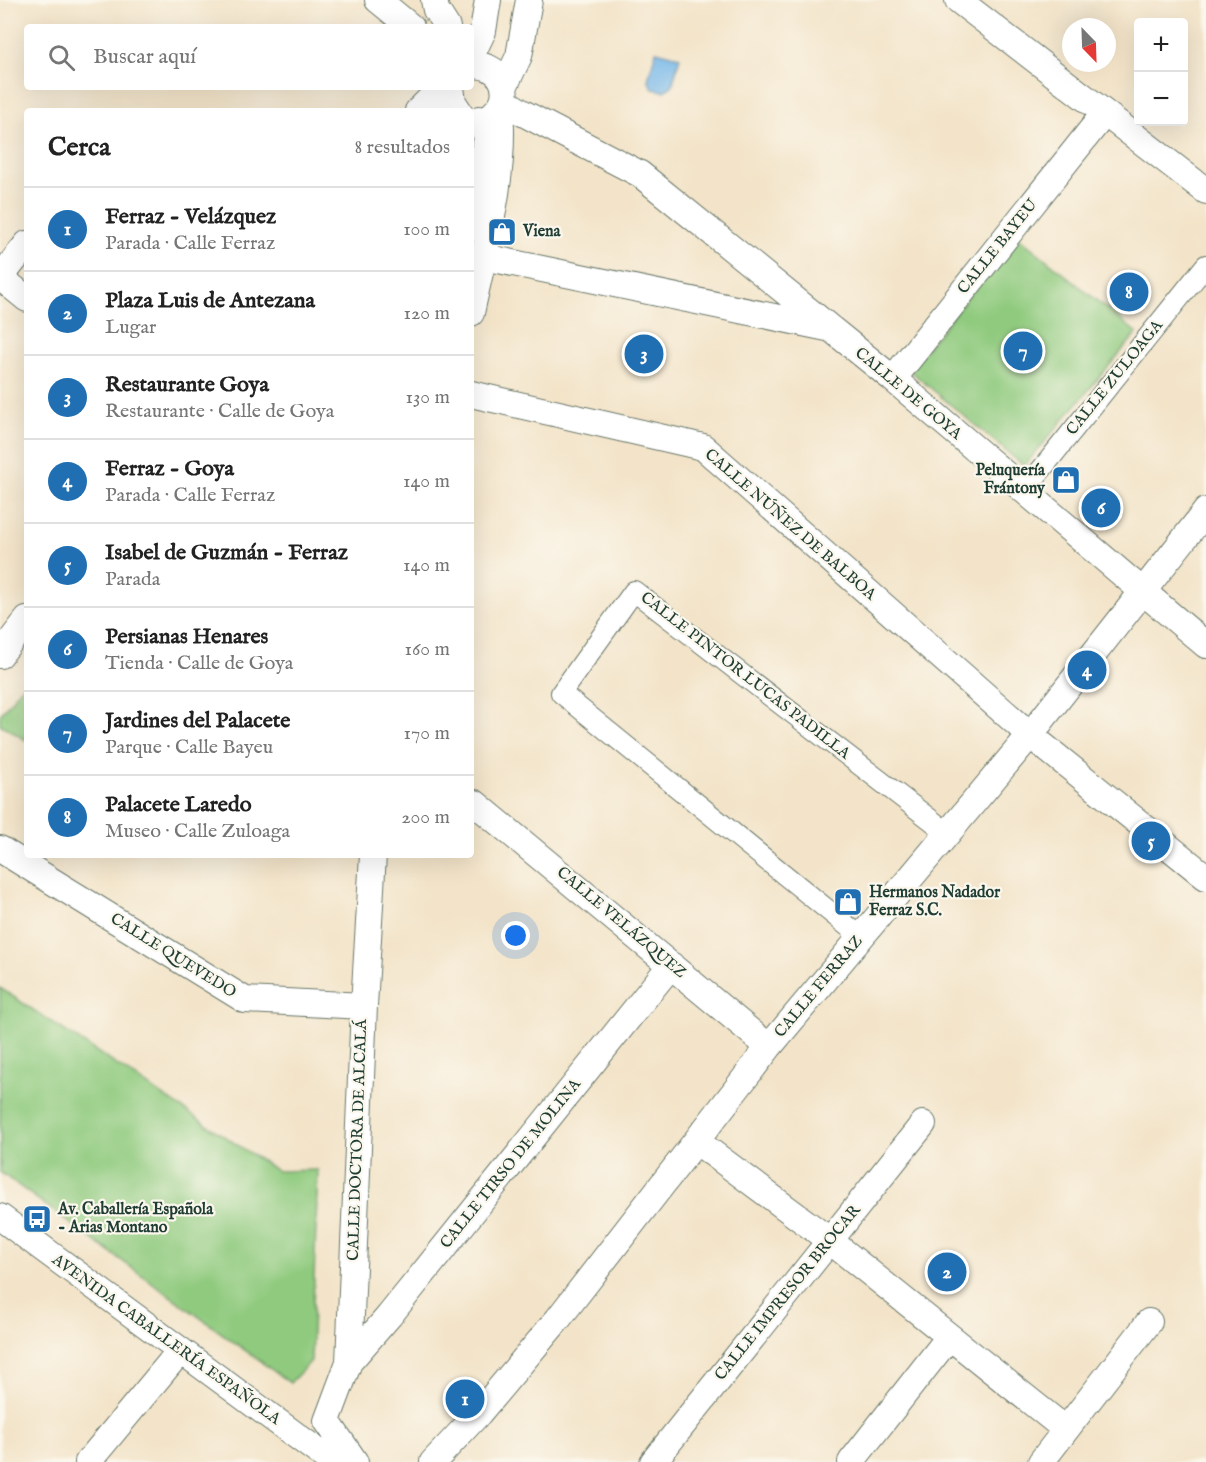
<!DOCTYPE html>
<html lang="es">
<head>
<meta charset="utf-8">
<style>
  :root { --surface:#fff; --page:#f2f2f2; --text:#222; --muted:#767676; --line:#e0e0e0; --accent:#1f6fb2 }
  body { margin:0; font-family:"IM FELL English",serif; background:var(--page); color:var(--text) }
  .controls { position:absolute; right:18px; top:18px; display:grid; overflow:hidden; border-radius:6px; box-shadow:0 6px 24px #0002 }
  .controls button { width:54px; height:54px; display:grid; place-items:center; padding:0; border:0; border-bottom:2px solid var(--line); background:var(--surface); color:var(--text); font:30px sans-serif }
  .compass { position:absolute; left:1062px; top:18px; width:54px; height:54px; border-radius:50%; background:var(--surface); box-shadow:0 6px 24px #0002; rotate:157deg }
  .you { position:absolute; left:516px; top:936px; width:21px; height:21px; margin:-15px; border:4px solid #fff; border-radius:50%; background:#1a73e8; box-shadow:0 0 0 9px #1a73e833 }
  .badge { display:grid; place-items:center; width:39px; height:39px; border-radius:50%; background:var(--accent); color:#fff; font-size:20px; font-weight:700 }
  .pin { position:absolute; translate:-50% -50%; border:3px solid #fff; box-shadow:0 2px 6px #0006 }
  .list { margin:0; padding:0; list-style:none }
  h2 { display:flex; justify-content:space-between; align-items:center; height:78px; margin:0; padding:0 24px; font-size:26px }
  h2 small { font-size:20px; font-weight:400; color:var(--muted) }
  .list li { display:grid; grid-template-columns:39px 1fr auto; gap:18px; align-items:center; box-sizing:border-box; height:84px; padding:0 24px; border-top:2px solid var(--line) }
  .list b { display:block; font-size:22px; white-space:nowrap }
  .list p { margin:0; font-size:20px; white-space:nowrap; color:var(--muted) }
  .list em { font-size:20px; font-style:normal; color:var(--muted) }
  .icon { flex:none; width:33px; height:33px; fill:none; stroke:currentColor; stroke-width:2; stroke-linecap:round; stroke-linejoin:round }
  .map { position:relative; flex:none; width:1206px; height:1462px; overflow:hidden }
  .search { position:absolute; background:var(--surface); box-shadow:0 6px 24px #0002; left:24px; top:24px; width:450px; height:66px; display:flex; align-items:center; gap:15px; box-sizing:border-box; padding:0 21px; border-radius:6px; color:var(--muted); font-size:22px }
  .panel { position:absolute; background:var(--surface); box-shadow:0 6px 24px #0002; left:24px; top:108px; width:450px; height:750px; border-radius:6px }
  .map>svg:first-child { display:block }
</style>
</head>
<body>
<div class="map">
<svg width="1206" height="1462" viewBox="0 0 1206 1462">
  <rect width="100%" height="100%" fill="#fbf7ec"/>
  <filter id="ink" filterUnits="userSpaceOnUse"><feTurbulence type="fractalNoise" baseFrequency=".0167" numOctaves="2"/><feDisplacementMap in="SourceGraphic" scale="12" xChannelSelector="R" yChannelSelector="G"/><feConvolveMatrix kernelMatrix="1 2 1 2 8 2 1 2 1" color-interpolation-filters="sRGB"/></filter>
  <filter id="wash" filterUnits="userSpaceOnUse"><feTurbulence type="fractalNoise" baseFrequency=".008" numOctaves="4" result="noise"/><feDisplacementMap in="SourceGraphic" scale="24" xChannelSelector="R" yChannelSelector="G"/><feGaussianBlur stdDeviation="1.35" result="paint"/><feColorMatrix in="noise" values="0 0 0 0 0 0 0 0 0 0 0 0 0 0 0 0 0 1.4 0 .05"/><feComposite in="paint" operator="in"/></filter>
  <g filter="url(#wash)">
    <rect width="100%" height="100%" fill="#f3e4c9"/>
    <path fill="#8fca7e" stroke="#578459" stroke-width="1.5" d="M 1017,236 L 1137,333 L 1024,466 L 909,370 Z
      M 27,680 L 27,741 L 0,724 L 0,715 Z
      M 0,988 L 277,1171 L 318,1170 L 311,1361 L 290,1383 L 0,1172 Z"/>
    <path fill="#73b6e9" stroke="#497a8e" stroke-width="1.5" d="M 656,51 L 680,57 L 672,86 L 664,91 L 653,89 L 648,80 Z"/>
  </g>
  <g filter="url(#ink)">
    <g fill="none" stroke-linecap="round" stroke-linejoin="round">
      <g stroke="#697768" stroke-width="22">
        <path id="pedestrian" d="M 1024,491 L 1206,265
          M 861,937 L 561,693 L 634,591 L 948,833"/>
      </g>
      <g stroke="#697768" stroke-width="28">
        <path id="minor" d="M 378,0 L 411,27
          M 434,0 L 436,10 L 447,27
          M 958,0 L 1206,191
          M 471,56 L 483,31 L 488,0
          M 471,66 C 499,61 517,93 494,113
          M 505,85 L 519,56 L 529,0
          M 451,87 L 453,102 L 459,111
          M 504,101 L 523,113 L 640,174 L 893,379 L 1206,645
          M 418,111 L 442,87
          M 471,228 L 487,137 L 479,119
          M 484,257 L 827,328
          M 0,277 L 27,299
          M 0,278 L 27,244
          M 471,313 C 485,246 506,177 500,108
          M 893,379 L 1104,114
          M 471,394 L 703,447 L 1030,735 L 1206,877
          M 0,655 L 27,620
          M 471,803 L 475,803 L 769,1047
          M 0,849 L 245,1000 L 364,1006
          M 696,1141 L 829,1240 L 1065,1429
          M 0,1217 L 332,1462
          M 349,1362 L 389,1316 L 671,965
          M 88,1462 L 180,1351
          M 355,1462 L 327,1421 L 349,1362 L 364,1006 L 373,855
          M 433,1462 L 479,1413 L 558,1319 L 769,1047 L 1030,735 L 1206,511
          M 653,1462 L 923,1124
          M 851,1462 L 949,1337
          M 1041,1462 L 1149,1322"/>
      </g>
      <use href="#pedestrian" stroke="#fff" stroke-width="20"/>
      <use href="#minor" stroke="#fff" stroke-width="26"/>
    </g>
  </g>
  <defs>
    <g id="shop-square" transform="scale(1.5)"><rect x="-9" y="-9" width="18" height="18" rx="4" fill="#1f6fb2" stroke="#fbf7ec"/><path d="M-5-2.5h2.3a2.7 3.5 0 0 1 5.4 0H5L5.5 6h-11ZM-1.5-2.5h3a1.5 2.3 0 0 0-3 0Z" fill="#fff"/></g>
    <g id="bus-square" transform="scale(1.5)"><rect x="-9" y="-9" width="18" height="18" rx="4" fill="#1f6fb2" stroke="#fbf7ec"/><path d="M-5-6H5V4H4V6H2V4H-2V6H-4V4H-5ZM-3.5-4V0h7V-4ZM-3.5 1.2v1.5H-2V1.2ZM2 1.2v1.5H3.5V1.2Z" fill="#fff"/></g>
  </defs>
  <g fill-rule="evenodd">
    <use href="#shop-square" x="502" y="232"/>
    <use href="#shop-square" x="1066" y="480"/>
    <use href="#shop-square" x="848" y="902"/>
    <use href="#bus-square" x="37" y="1219"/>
  </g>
  <g text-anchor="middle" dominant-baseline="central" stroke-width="4.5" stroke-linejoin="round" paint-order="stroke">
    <g font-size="16" font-weight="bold" fill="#1f3d34" stroke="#fbf7ec" text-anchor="start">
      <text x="523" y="232">Viena</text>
      <text x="1045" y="471" text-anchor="end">Peluquería<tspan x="1045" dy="18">Frántony</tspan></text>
      <text x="869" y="893">Hermanos Nadador<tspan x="869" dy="18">Ferraz S.C.</tspan></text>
      <text x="58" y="1210">Av. Caballería Española<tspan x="58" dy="18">- Arias Montano</tspan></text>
    </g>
    <g font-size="16" fill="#1f3d34" stroke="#fbf7ec">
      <text transform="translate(998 247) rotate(-51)">CALLE BAYEU</text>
      <text transform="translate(1115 378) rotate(-51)">CALLE ZULOAGA</text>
      <text transform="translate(908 394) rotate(40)">CALLE DE GOYA</text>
      <text transform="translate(790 525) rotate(41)">CALLE NÚÑEZ DE BALBOA</text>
      <text transform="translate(745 676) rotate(38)">CALLE PINTOR LUCAS PADILLA</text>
      <text transform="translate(621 923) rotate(40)">CALLE VELÁZQUEZ</text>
      <text transform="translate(173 956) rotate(32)">CALLE QUEVEDO</text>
      <text transform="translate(819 987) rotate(-50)">CALLE FERRAZ</text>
      <text transform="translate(358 1140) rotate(-88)">CALLE DOCTORA DE ALCALÁ</text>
      <text transform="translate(511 1164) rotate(-51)">CALLE TIRSO DE MOLINA</text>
      <text transform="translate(788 1293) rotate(-51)">CALLE IMPRESOR BROCAR</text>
      <text transform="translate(166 1340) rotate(36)">AVENIDA CABALLERÍA ESPAÑOLA</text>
    </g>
  </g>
</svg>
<div class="controls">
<button>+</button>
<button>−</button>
</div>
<svg class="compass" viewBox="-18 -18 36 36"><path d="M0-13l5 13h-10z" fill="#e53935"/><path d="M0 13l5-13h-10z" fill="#767676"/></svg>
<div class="you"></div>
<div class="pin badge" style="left:465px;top:1399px">1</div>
<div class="pin badge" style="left:947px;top:1272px">2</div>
<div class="pin badge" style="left:644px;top:354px">3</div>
<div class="pin badge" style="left:1087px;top:670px">4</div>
<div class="pin badge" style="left:1151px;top:841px">5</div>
<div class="pin badge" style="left:1101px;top:508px">6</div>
<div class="pin badge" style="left:1023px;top:351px">7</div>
<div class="pin badge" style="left:1129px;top:292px">8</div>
<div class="search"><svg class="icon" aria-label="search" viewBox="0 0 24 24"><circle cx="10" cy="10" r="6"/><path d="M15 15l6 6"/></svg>Buscar aquí</div>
<section class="panel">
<h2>Cerca<small>8 resultados</small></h2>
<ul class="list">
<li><span class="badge">1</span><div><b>Ferraz - Velázquez</b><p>Parada · Calle Ferraz</p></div><em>100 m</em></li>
<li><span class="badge">2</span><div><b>Plaza Luis de Antezana</b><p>Lugar</p></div><em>120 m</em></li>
<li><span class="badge">3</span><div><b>Restaurante Goya</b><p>Restaurante · Calle de Goya</p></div><em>130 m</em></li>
<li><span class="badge">4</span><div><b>Ferraz - Goya</b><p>Parada · Calle Ferraz</p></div><em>140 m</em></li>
<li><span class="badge">5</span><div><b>Isabel de Guzmán - Ferraz</b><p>Parada</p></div><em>140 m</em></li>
<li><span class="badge">6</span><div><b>Persianas Henares</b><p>Tienda · Calle de Goya</p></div><em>160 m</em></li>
<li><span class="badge">7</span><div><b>Jardines del Palacete</b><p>Parque · Calle Bayeu</p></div><em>170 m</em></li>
<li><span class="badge">8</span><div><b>Palacete Laredo</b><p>Museo · Calle Zuloaga</p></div><em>200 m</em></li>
</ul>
</section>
</div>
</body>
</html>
